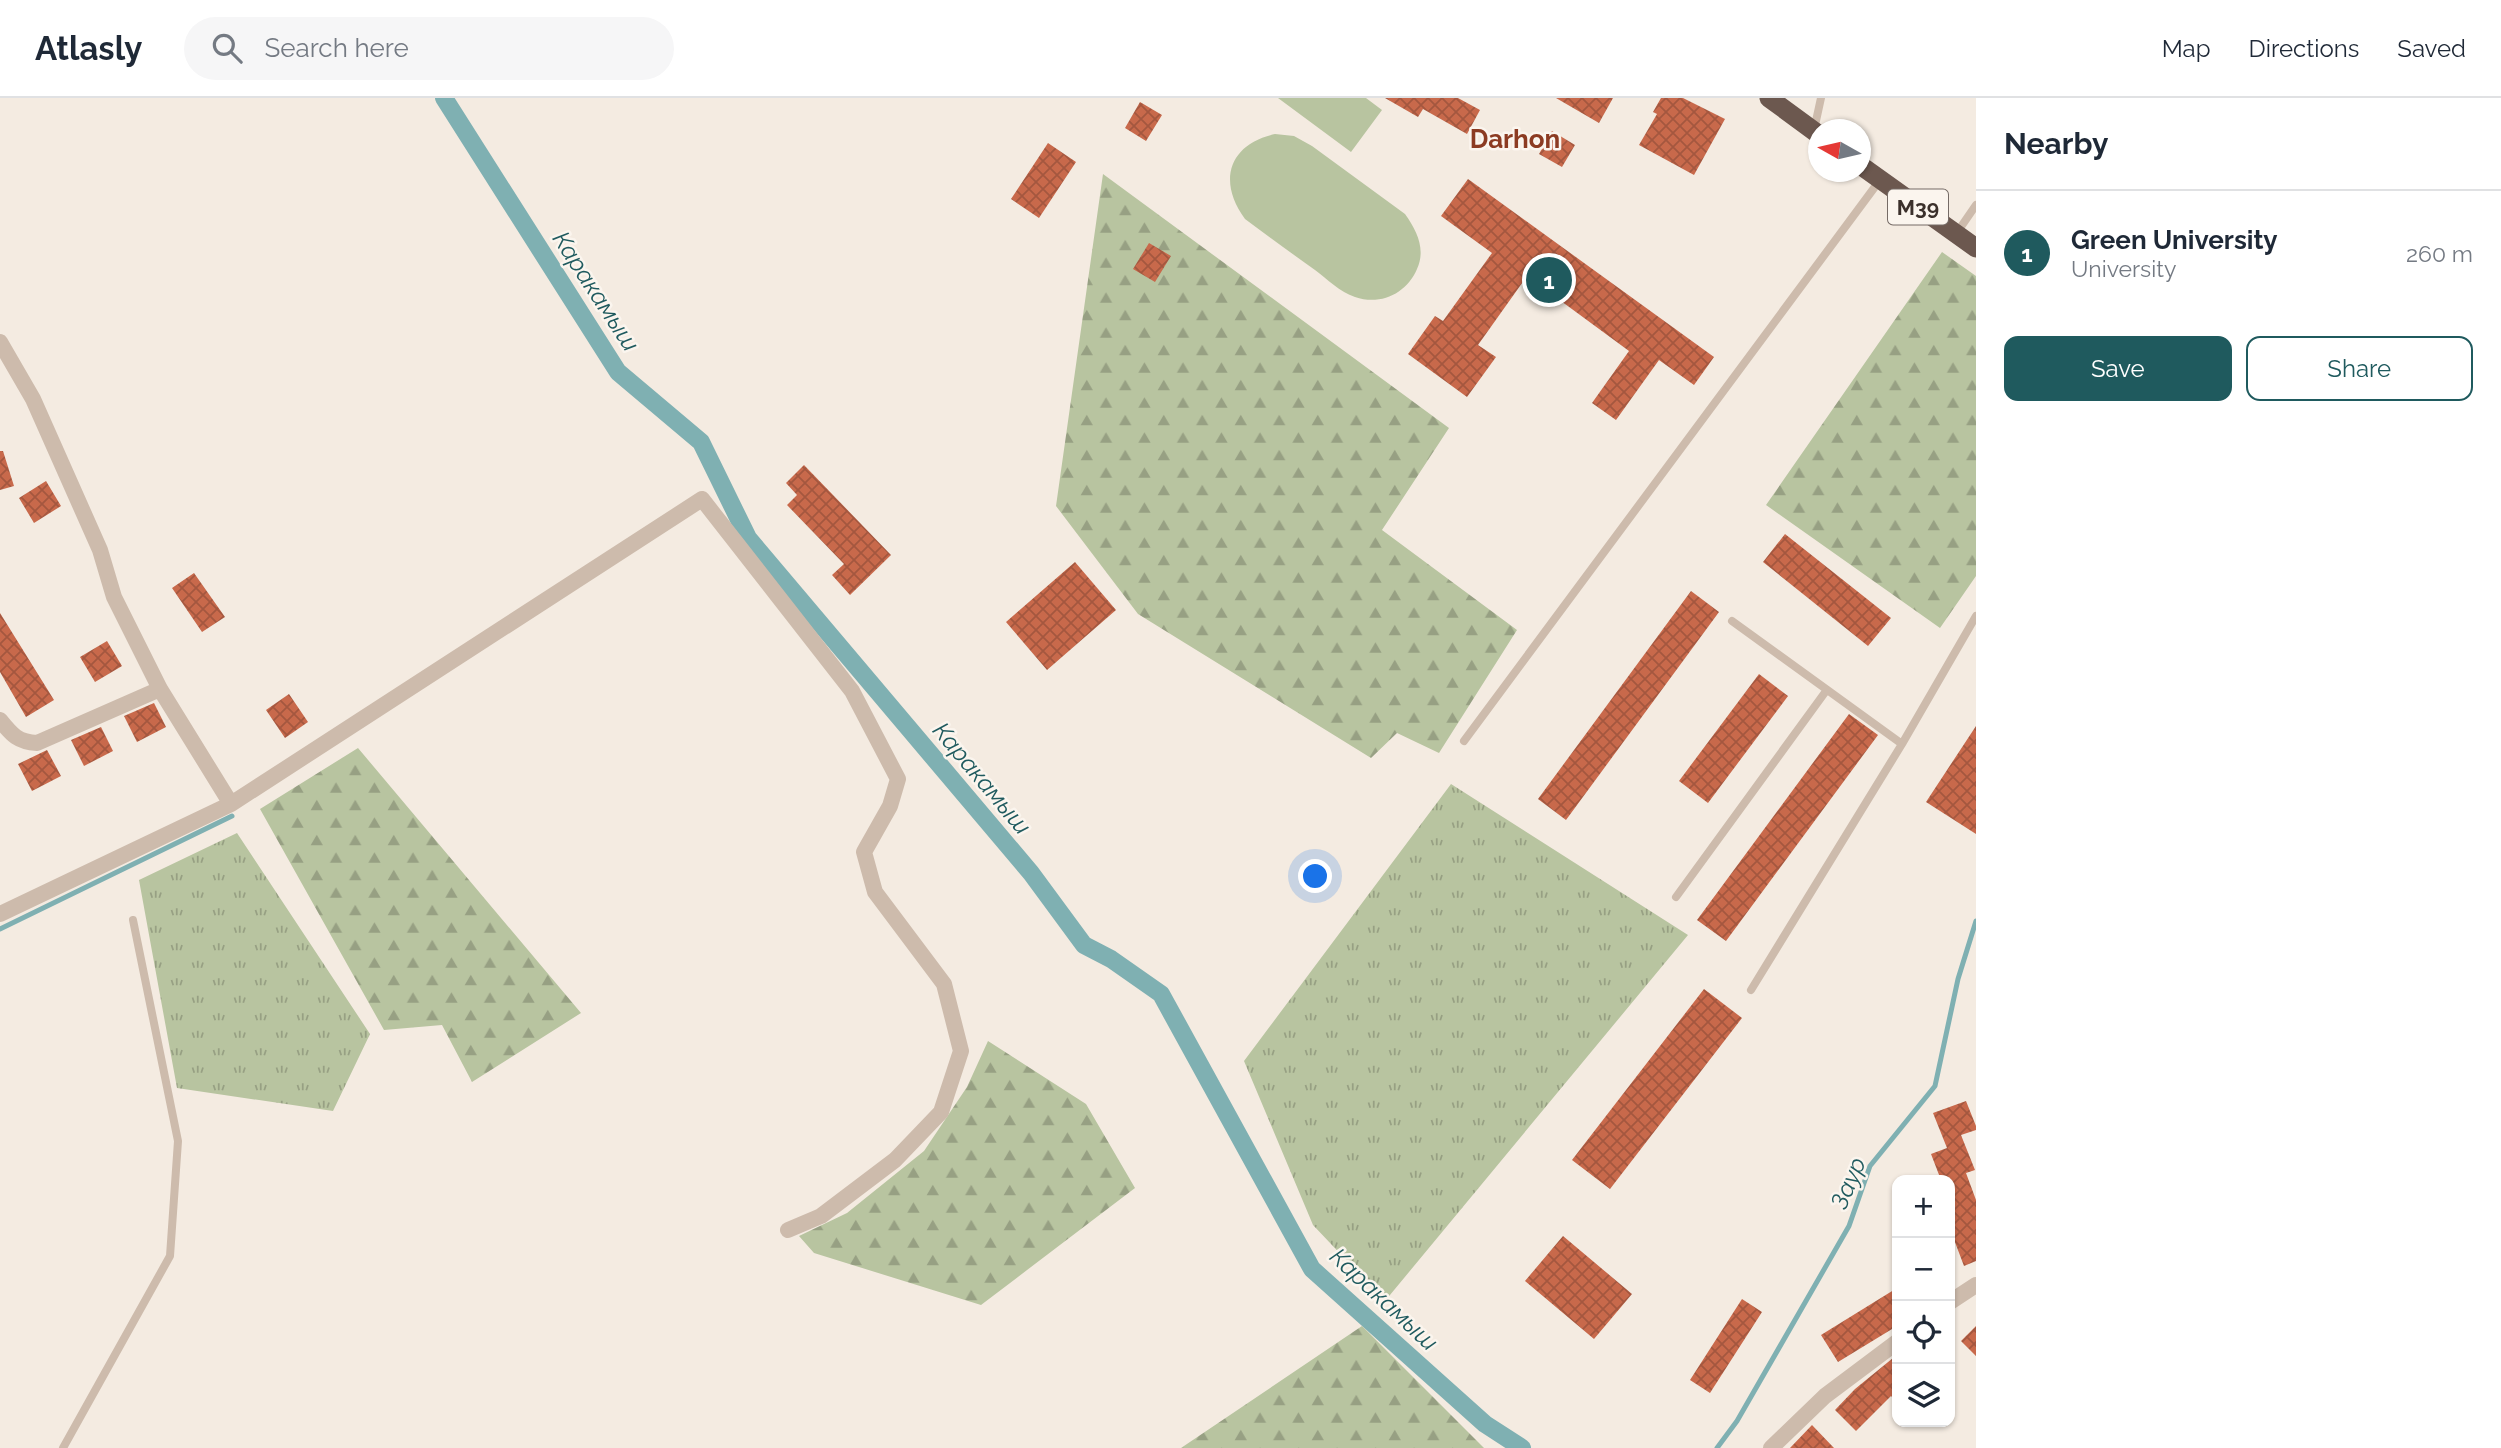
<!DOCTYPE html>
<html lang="en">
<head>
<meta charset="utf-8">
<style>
  :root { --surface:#fff; --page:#f6f6f7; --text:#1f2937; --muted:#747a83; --line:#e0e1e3; --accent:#1f5a5e }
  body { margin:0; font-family:Raleway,sans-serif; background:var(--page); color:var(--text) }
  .controls { position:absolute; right:21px; bottom:21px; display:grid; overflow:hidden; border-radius:14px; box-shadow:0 2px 5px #0004 }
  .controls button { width:63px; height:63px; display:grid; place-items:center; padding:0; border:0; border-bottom:2px solid var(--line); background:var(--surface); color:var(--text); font:35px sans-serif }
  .compass { position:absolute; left:1808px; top:21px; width:63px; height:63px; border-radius:50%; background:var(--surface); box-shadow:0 2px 5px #0004; rotate:278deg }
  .you { position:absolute; left:1316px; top:779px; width:24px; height:24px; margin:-18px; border:5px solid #fff; border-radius:50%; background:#1a73e8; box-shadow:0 0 0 10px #1a73e833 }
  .badge { display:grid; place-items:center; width:46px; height:46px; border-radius:50%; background:var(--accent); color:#fff; font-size:23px; font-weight:700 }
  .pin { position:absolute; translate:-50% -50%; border:4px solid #fff; box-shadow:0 2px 7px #0006 }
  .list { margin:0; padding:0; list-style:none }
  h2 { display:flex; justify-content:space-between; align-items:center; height:91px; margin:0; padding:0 28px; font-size:30px }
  h2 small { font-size:23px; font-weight:400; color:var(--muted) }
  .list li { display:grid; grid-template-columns:46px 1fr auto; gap:21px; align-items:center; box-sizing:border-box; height:126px; padding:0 28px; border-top:2px solid var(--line) }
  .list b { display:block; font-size:26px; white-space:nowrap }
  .list p { margin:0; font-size:23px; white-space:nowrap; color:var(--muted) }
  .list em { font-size:23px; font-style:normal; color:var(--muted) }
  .actions { display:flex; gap:14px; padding:21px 28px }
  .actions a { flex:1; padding:16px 0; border:2px solid var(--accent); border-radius:14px; text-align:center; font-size:24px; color:var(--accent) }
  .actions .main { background:var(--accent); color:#fff }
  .icon { flex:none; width:38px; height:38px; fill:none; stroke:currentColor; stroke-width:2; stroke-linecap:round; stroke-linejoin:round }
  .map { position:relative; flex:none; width:1976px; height:1350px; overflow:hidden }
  header { display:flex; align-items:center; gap:42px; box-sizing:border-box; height:98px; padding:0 35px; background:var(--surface); border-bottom:2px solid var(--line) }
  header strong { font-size:33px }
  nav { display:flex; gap:38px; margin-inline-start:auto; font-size:24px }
  .search { width:490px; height:63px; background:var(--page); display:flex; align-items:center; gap:18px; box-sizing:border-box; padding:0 24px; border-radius:38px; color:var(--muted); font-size:26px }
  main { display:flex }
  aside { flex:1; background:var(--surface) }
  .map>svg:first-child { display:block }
</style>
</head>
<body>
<header>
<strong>Atlasly</strong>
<div class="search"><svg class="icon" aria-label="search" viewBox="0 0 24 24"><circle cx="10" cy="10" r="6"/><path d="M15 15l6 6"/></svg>Search here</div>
<nav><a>Map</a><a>Directions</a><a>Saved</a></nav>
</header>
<main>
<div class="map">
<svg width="1976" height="1350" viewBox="0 0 1976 1350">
  <defs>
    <pattern id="grass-tufts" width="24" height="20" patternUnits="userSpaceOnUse" patternTransform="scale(1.75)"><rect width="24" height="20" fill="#b8c4a0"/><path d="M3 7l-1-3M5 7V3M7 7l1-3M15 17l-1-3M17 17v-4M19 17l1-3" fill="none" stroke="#97a083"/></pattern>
    <pattern id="forest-firs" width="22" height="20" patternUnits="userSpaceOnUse" patternTransform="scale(1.75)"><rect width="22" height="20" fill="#b8c4a0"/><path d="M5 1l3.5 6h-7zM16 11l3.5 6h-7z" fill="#97a083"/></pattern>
    <pattern id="building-cross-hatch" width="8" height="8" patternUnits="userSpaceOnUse" patternTransform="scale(1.75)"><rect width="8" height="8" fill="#c8694b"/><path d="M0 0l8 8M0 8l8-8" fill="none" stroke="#a4573f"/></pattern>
  </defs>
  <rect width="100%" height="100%" fill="#f4ebe1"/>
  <path fill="url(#grass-tufts)" d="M 1451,686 L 1688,837 L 1385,1203 L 1313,1127 L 1244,963 Z
    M 237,735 L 370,936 L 333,1013 L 177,990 L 139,782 Z"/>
  <path fill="url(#forest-firs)" d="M 1103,76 L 1449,330 L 1382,432 L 1517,532 L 1439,655 L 1397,635 L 1371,660 L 1138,516 L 1056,408 Z
    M 1942,154 L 1976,178 L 1976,478 L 1940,530 L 1766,407 Z
    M 358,650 L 581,915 L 472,984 L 442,927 L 384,932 L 260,711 Z
    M 988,943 L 1086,1006 L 1135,1090 L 981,1207 L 814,1155 L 799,1138 L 847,1115 L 924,1053 L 967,989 Z
    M 1362,1228 L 1484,1350 L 1181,1350 Z"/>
  <path fill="#b8c4a0" d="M 1278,0 L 1366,0 L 1382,12 L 1351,54 Z
    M 1275,36 L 1294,38 L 1312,48 L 1405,116 C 1417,133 1426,151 1417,171 C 1407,195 1381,208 1355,199 C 1340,194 1327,181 1315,172 C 1291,155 1268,138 1245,121 C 1217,83 1229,46 1275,36 Z"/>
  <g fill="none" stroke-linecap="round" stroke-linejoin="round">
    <path stroke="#7fb0b2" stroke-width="5" d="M 0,831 L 232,718
      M 1717,1350 L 1737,1323 L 1849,1128 L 1870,1068 L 1935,988 L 1958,881 L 1976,823"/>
    <path stroke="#7fb0b2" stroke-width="18" d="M 444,0 L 618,274 L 701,344 L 748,440 L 1031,775 L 1084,847 L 1111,861 L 1161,896 L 1312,1171 L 1485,1326 L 1522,1350"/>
  </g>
  <path fill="url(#building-cross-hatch)" d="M 1385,0 L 1458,0 L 1480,12 L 1467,36 L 1423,11 L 1418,19 Z
    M 1556,0 L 1613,0 L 1599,25 Z
    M 1661,0 L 1683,0 L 1725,21 L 1694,77 L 1639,47 L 1657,16 L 1653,14 Z
    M 1140,4 L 1162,17 L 1146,43 L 1125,30 Z
    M 1552,33 L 1575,47 L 1562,69 L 1539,56 Z
    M 1048,45 L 1076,64 L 1039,120 L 1011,101 Z
    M 1468,81 L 1714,259 L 1694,287 L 1659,262 L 1616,322 L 1592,305 L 1629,253 L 1527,178 L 1478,247 L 1496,259 L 1467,299 L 1408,256 L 1435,218 L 1443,223 L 1492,155 L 1441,118 Z
    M 1149,145 L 1171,158 L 1155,184 L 1133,171 Z
    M 0,353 L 3,353 L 14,388 L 0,392 Z
    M 804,367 L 891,457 L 850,497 L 832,477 L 844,466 L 787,407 L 797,397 L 786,385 Z
    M 46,383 L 61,408 L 34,425 L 19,400 Z
    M 1785,436 L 1891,520 L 1868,548 L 1763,464 Z
    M 1075,464 L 1116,512 L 1047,572 L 1006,524 Z
    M 194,475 L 225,519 L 202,534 L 172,490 Z
    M 1691,493 L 1719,514 L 1566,722 L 1538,701 Z
    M 0,515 L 54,602 L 26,619 L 0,574 Z
    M 107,543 L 122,568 L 95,584 L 80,559 Z
    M 1759,576 L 1788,598 L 1708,705 L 1679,683 Z
    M 289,596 L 308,624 L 285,640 L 266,612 Z
    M 154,605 L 166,629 L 137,644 L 124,618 Z
    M 1849,616 L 1878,637 L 1726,843 L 1697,822 Z
    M 1976,628 L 1976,736 L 1926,704 Z
    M 101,629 L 113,653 L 84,668 L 71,642 Z
    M 47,652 L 61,678 L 32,693 L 18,666 Z
    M 1704,891 L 1742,920 L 1610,1091 L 1572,1062 Z
    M 1966,1003 L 1976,1028 L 1976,1032 L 1961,1037 L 1975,1072 L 1966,1075 L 1976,1102 L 1976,1163 L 1964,1168 L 1950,1131 L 1950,1082 L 1941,1082 L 1931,1056 L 1947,1050 L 1933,1015 Z
    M 1563,1138 L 1632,1196 L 1594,1241 L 1525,1183 Z
    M 1897,1190 L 1897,1228 L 1838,1264 L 1821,1237 Z
    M 1742,1201 L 1762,1214 L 1710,1295 L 1690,1282 Z
    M 1976,1228 L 1976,1258 L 1961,1243 Z
    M 1893,1260 L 1897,1264 L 1897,1304 L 1891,1298 L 1856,1333 L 1835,1312 L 1855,1291 Z
    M 1812,1327 L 1834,1350 L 1790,1350 Z"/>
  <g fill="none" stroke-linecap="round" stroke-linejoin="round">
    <path stroke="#cdbbac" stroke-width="8" d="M 1814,32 L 1821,0
      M 1956,136 L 1976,107
      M 1732,523 L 1902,646
      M 1464,643 L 1880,82
      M 1676,799 L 1826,593
      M 1751,892 L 1902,646 L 1976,518
      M 63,1350 L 170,1158 L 178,1043 L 133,822"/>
    <path stroke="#cdbbac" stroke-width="16" d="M 0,244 L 33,301 L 100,452 L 114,499 L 160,591 L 231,706
      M 0,622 C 12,637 18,644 37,645 L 160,591
      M 0,816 L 231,706 L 702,401 L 852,593 L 898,681 L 890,708 L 864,754 L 875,794 L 944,886 L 961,953 L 941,1014 L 895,1062 L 821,1118 L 788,1132
      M 1950,1204 L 1976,1187
      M 1771,1350 L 1825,1298 L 1897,1244"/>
    <path stroke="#6c584f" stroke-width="19" d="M 1769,0 L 1818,36
      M 1860,67 L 1976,150"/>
  </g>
  <g text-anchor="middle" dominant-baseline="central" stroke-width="5" stroke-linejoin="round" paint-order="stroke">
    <rect fill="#fbf5ee" stroke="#756b66" stroke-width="2" x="1888" y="91.5" width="60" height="35" rx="5"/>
    <g font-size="21" font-weight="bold" fill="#3b302b">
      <text x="1918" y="109">M39</text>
    </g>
    <g font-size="24" font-style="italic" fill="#1f5a5e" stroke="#fbf5ee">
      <text transform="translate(596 193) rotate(57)">Каракамыш</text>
      <text transform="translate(982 680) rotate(50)">Каракамыш</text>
      <text transform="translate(1848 1085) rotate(-67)">Заур</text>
      <text transform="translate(1384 1201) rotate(43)">Каракамыш</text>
    </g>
    <g font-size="26" font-weight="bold" fill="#8c3b22" stroke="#fbf5ee">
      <text x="1515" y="41">Darhon</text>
    </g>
  </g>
</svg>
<div class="controls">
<button>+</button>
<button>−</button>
<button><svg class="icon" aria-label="locate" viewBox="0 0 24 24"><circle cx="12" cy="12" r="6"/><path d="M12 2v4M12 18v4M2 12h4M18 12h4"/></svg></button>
<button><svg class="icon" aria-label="layers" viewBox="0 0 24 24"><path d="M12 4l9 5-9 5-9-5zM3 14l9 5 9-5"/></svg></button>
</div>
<svg class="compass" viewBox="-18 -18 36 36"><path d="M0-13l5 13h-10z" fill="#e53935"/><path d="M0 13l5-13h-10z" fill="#747a83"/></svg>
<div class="you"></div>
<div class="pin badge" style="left:1549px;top:182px">1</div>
</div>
<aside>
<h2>Nearby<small></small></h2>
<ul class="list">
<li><span class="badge">1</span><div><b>Green University</b><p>University</p></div><em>260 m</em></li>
</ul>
<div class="actions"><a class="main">Save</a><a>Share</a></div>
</aside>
</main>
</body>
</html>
